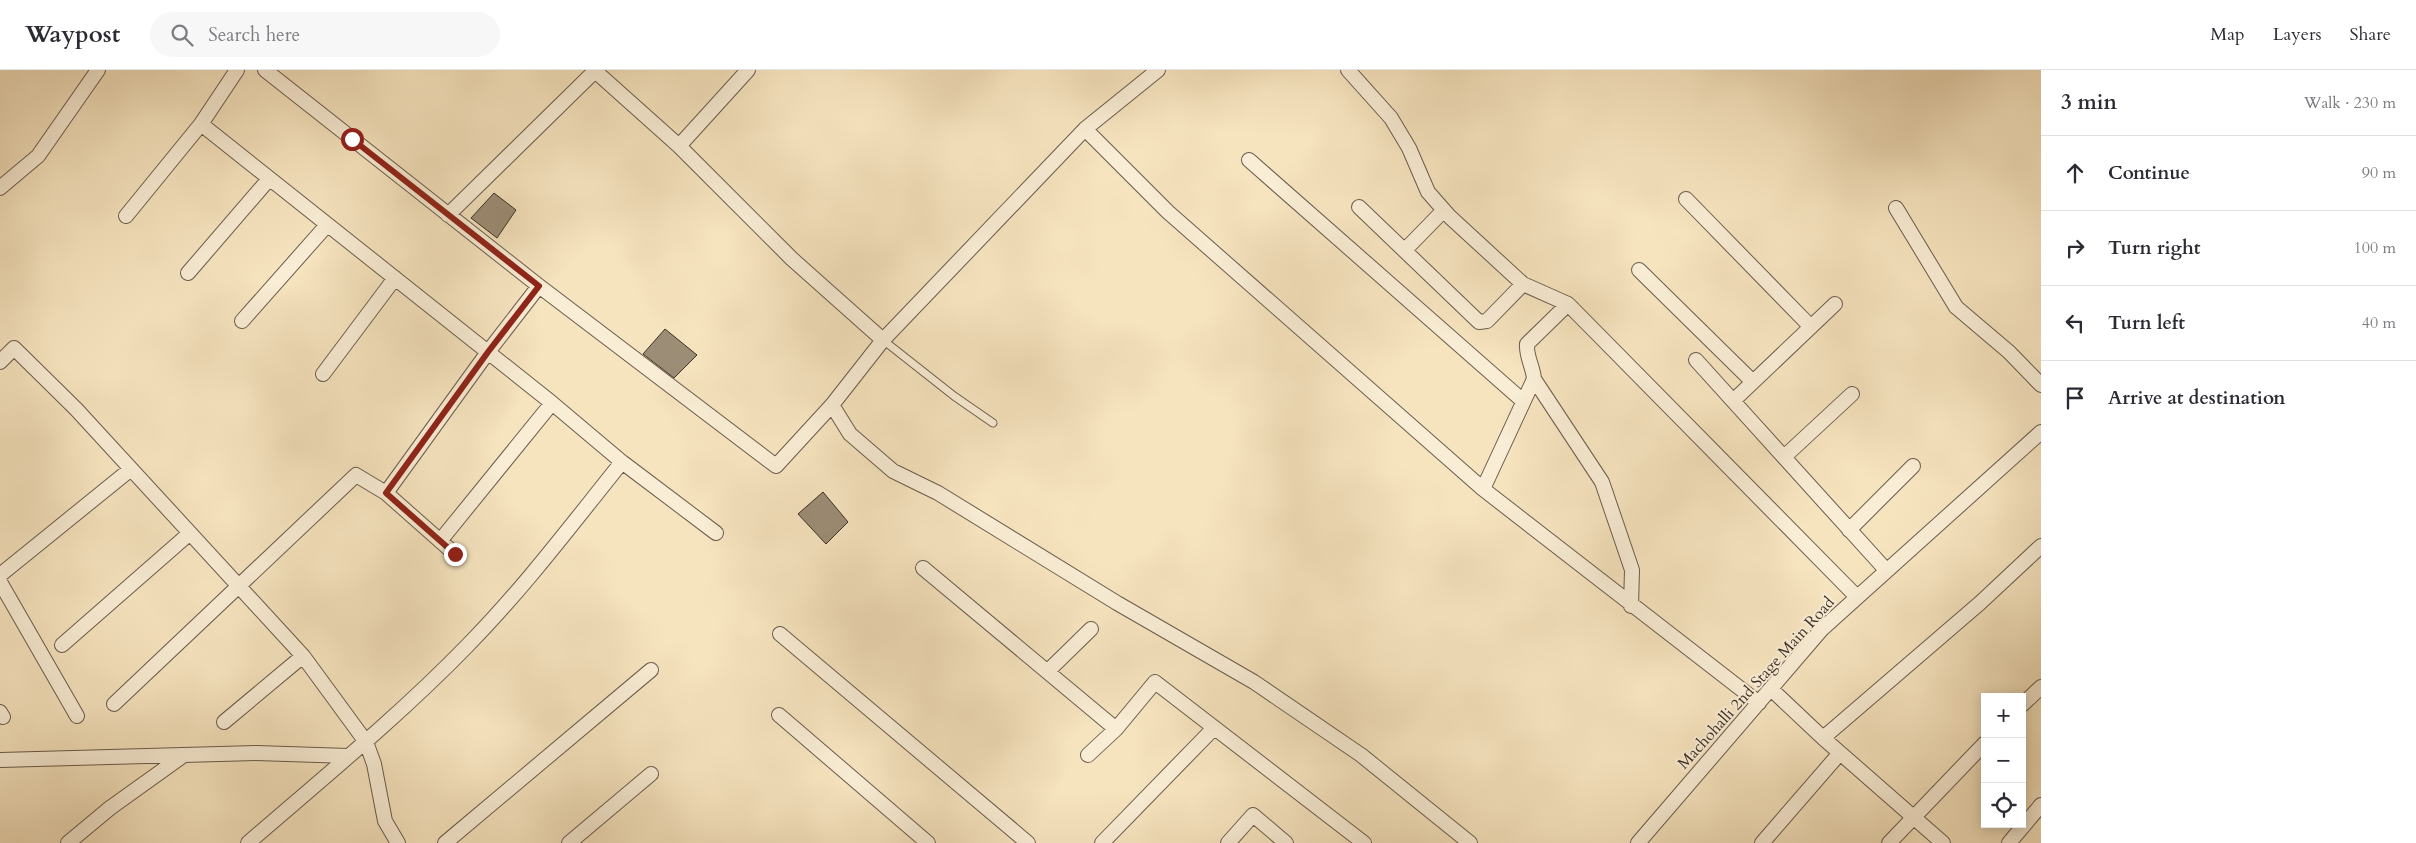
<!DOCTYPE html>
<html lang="en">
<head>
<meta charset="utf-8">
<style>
  :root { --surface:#fff; --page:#f7f7f7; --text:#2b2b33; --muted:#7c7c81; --line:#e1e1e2 }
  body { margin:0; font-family:Cardo,serif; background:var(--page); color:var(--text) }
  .controls { position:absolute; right:15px; bottom:15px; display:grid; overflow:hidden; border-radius:0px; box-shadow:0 2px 12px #0003 }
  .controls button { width:45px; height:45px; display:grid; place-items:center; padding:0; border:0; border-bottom:1px solid var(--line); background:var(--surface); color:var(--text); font:25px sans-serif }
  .stop { position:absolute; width:15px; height:15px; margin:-11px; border:4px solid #8f2418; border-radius:50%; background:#fff }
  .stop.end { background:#8f2418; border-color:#fff; box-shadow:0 1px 5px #0008 }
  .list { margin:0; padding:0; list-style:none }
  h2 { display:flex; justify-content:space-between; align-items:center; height:65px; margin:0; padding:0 20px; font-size:21px }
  h2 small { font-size:16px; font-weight:400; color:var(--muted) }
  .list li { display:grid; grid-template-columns:32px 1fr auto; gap:15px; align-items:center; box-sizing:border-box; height:75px; padding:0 20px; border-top:1px solid var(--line) }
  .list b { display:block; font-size:19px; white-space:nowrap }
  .list em { font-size:16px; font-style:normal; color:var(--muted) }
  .icon { flex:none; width:28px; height:28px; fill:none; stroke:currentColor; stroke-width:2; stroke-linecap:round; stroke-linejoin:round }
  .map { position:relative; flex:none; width:2041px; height:773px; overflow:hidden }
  header { display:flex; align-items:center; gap:30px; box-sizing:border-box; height:70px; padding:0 25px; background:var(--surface); border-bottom:1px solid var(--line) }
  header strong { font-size:24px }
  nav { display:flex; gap:28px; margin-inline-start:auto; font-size:18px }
  .search { width:350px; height:45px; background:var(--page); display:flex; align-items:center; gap:12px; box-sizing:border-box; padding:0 18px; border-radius:28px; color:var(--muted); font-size:19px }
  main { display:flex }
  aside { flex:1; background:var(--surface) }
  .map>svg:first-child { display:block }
</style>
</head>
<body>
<header>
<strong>Waypost</strong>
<div class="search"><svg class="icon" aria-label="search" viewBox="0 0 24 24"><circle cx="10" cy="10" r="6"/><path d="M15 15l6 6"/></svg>Search here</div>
<nav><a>Map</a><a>Layers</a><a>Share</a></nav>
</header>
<main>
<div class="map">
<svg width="2041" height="773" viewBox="0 0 2041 773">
  <rect width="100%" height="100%" fill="#f6e4bf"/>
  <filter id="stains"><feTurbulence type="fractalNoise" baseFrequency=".004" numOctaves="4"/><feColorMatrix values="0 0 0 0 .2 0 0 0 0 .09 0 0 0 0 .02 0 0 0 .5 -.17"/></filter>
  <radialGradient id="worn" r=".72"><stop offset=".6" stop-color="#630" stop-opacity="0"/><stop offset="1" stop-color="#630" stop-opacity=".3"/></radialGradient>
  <path fill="#9c8d76" stroke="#3b2f27" d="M 494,123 L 516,140 L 497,168 L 471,148 Z
    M 665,259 L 697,285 L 674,308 L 643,284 Z
    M 823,422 L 848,452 L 826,474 L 798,444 Z"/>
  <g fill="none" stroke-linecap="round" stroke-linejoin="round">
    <g stroke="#6a5c4d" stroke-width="9">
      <path id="service" d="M 883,270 L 954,326 L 993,353"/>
    </g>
    <g stroke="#6a5c4d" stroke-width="16">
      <path id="minor" d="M 265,0 L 539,216 L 776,396 L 832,335 L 883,270 L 1085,59 L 1158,0
        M 594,0 L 679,76 L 792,189 L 883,270
        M 1348,0 L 1391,48 L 1409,78 L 1428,122 L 1450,147 L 1523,214 L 1568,234 L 1857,527
        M 201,54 L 552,333 L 622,392 L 716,463
        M 1085,59 L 1168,142 L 1483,419 L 1759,633
        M 679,76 L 748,0
        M 1249,90 L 1523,331
        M 0,118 L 38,86 L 98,0
        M 1686,129 L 1811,257
        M 1359,137 L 1479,252 L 1487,251 L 1523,214
        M 1896,138 L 1956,237 L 2009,282 L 2041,315
        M 448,145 L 596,0
        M 126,146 L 201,54 L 237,0
        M 1405,180 L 1444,140
        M 1639,200 L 1753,312
        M 188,203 L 269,109
        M 242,251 L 327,155
        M 1696,290 L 1886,500
        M 0,292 L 14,278 L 76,339 L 303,586 L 366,672 L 374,694 L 385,751 L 398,773
        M 323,304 L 395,208
        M 1534,309 L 1602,412 L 1632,500 L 1631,536
        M 1733,331 L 1835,234
        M 832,335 L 850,364 L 893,401 L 938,423 L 1117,533 L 1254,612 L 1361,685 L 1470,773
        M 1784,387 L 1852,324
        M 1483,419 L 1534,309 C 1533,296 1526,287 1527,274 L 1568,234
        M 386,423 L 488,282 L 539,216
        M 1849,460 L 1913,396
        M 440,471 L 552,333
        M 923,498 L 1116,659
        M 0,505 L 131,399
        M 0,512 L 77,646
        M 780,564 L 1028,773
        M 62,575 L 190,463
        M 1048,601 L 1091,559
        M 1771,619 L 1823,668 L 1943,773
        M 114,634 L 356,405 L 386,423 L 455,484
        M 2022,635 L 2041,617
        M 0,642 L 3,647
        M 779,645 L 928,773
        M 224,652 L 303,586
        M 1823,668 L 1980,533 L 2041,476
        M 1088,685 L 1116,659 L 1155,612 L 1364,773
        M 0,690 L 256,683 L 349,686
        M 68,773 L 110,738 L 184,685
        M 248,773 C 322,709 399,646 468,575 C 524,518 572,454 622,392
        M 445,773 L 651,600
        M 569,773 L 651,704
        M 1102,773 L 1214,658
        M 1228,773 L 1253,745 L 1286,773
        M 1638,773 L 1822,559 L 2041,362
        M 1762,773 L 1840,683
        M 1889,773 L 1985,673
        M 2009,773 L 2041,735"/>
    </g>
    <use href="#service" stroke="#f9edd5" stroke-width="7"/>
    <use href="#minor" stroke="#f9edd5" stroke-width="14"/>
  </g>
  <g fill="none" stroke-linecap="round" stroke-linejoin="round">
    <path stroke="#8f2418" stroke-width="6" d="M 352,69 L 539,216 L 488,282 L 386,423 L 455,484"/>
  </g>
  <g text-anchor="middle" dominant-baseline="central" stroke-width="4" stroke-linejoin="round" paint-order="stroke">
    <g font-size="16" fill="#3b2f27" stroke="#f9edd5">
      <text transform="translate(1756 613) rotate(-48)">Machohalli 2nd Stage Main Road</text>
    </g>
  </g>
  <rect width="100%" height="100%" filter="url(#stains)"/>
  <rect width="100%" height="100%" fill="url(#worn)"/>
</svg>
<div class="controls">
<button>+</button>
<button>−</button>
<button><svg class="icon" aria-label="locate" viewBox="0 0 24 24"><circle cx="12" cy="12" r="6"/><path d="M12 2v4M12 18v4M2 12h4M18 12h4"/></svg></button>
</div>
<div class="stop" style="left:352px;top:69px"></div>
<div class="stop end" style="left:455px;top:484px"></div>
</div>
<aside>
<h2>3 min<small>Walk · 230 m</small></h2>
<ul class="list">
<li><svg class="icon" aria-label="ahead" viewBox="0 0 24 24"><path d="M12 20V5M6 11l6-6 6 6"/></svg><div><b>Continue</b></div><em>90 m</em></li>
<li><svg class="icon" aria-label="right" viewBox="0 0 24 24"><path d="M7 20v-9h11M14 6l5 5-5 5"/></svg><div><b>Turn right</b></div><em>100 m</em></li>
<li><svg class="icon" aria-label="left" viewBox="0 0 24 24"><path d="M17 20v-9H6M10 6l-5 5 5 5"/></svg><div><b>Turn left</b></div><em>40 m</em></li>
<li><svg class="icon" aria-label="arrive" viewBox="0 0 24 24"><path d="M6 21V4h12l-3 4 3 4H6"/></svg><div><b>Arrive at destination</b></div></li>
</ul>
</aside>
</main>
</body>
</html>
